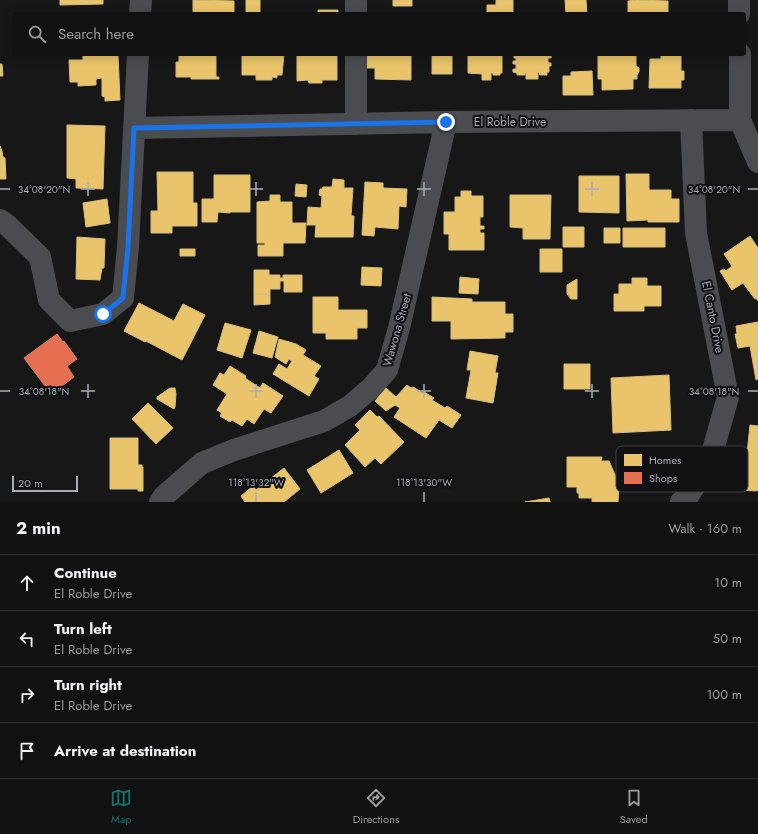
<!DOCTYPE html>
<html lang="en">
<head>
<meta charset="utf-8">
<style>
  :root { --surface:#111; --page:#1a1a1a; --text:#f1f3f6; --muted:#9c9d9f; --line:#303131; --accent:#0f766e }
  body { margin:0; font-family:Jost,sans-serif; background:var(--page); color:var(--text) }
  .scale { position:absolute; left:12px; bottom:10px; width:66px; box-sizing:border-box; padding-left:4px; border:2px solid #a8adb8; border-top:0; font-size:11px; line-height:14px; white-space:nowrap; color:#a8adb8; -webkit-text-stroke:3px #111113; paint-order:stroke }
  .stop { position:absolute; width:12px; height:12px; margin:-9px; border:3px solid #1a73e8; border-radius:50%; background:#fff }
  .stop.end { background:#1a73e8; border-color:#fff; box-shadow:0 1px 4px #0008 }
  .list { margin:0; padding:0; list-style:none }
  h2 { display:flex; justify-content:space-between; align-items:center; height:52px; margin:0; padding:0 16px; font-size:17px }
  h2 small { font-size:13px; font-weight:400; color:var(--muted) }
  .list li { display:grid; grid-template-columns:26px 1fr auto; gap:12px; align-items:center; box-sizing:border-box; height:56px; padding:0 16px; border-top:1px solid var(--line) }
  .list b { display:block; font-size:15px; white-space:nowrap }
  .list p { margin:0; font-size:13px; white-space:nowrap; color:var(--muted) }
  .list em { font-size:13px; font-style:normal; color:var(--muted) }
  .icon { flex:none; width:22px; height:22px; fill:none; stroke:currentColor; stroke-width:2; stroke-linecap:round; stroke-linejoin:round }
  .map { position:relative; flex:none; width:758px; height:502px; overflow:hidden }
  .search { position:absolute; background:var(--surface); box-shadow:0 2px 10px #0003; left:12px; right:12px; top:12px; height:44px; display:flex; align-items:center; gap:10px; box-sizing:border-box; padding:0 14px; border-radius:4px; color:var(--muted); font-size:15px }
  .sheet { height:276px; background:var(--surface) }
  nav { display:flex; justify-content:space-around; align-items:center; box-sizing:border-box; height:56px; border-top:1px solid var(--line); background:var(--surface); font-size:11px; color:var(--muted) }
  nav a { display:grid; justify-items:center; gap:2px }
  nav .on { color:var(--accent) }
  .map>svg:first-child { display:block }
</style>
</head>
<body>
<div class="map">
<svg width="758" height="502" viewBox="0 0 758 502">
  <rect width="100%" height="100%" fill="#171717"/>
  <path fill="#e9c46a" stroke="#d6bd81" d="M 60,0 L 103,0 L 103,4 L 60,5 Z
    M 193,0 L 234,1 L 234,14 L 193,14 Z
    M 246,0 L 260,0 L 260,14 L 246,14 Z
    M 393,0 L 412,0 L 412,6 L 393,6 Z
    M 496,0 L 513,0 L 513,14 L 487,14 L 487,5 L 496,5 Z
    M 565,0 L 586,0 L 587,14 L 566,14 Z
    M 637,0 L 668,1 L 668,14 L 628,14 L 628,1 Z
    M 318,10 L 338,10 L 338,14 L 318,14 Z
    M 83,54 L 118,55 L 120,100 L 105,101 L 105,97 L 102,96 L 102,78 L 96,79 L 96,85 L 78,86 L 78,82 L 70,82 L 69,60 L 83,60 Z
    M 179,54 L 216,54 L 216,77 L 219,77 L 219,79 L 191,79 L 191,77 L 176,77 L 176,62 L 179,62 Z
    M 242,54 L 284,54 L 282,75 L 277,75 L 277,78 L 272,77 L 272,80 L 256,80 L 256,75 L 242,75 Z
    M 315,54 L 337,54 L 337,80 L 322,80 L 322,83 L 309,83 L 308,80 L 297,81 L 297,55 L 315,55 Z
    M 367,54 L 411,54 L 411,80 L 375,79 L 375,68 L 367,68 Z
    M 415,54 L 452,54 L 452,74 L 432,74 L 432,55 L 415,55 Z
    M 468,54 L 502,54 L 502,73 L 500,73 L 500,75 L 493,75 L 493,73 L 491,73 L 491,80 L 482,80 L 482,74 L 468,73 Z
    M 514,54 L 551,55 L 551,58 L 548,58 L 548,63 L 551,63 L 551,66 L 549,66 L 549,72 L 547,72 L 547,75 L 540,75 L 539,72 L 538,72 L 538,79 L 526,79 L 526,73 L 525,73 L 525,75 L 517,75 L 517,73 L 513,72 L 513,69 L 516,69 L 516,64 L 513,64 L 513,61 L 516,61 L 516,58 L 514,58 Z
    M 598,54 L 636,54 L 636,66 L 639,68 L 639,72 L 637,75 L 637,79 L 633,79 L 633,89 L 602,90 L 602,79 L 598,79 Z
    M 661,54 L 681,54 L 681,71 L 684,71 L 684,80 L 681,80 L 681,88 L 649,88 L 650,59 L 661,59 Z
    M 0,64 L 2,64 L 3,76 L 0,76 Z
    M 592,71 L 593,95 L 563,95 L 563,76 L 571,76 L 571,72 Z
    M 67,125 L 105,126 L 103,189 L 76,188 L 76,179 L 67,178 Z
    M 0,146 L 2,151 L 3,157 L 5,158 L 6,179 L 0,179 Z
    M 157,172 L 193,172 L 193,203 L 197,203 L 197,226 L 172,226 L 172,233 L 151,233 L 151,211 L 158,211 Z
    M 626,174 L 649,174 L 649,190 L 671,190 L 671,199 L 679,199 L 679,222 L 648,222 L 648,220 L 627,221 Z
    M 214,175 L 250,175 L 250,212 L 230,212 L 230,213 L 218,212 L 217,222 L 202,222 L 202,199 L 214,199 Z
    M 579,176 L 619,176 L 619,213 L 579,212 Z
    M 333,179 L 344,180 L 344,188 L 353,188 L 351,216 L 354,216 L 353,237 L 315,237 L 316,225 L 307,225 L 308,207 L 321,208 L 322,196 L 319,195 L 320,189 L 322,189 L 323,187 L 332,187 Z
    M 365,182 L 383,183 L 383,188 L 407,189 L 406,207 L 399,206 L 398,229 L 375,227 L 374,236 L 362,235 Z
    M 296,184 L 307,185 L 306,197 L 295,196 Z
    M 461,191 L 471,191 L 471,196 L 483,196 L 483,217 L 480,217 L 480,226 L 484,226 L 484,229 L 480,229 L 480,233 L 484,233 L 484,250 L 449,250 L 449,234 L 444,234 L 444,212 L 455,212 L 455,197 L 461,197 Z
    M 270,195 L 280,195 L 280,202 L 292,202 L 292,223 L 306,223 L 305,243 L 283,243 L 283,256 L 258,256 L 258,245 L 265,245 L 265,243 L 257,243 L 257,202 L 270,201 Z
    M 510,195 L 551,195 L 550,239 L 523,239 L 523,228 L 510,227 Z
    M 107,199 L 110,223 L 86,227 L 83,203 Z
    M 563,227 L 584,227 L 584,247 L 563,247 Z
    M 604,228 L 620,228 L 620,243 L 604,243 Z
    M 623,228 L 665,228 L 665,247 L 623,247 Z
    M 750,236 L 758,248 L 758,301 L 756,298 L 755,299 L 743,283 L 732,290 L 720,271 L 724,269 L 726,271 L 732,266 L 724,254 Z
    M 77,237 L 105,239 L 104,268 L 102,268 L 100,280 L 76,279 Z
    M 180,249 L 195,249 L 195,256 L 180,256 Z
    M 540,249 L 562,249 L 562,272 L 540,272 Z
    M 362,267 L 382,268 L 381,286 L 361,285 Z
    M 254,270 L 269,270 L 269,275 L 280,275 L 280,278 L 283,278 L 283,275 L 302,275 L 302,292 L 284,292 L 284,281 L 280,281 L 280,289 L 270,289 L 270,294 L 254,294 Z
    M 460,277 L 479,279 L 478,294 L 459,293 Z
    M 632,278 L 647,278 L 647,286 L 661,286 L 661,306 L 644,306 L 644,311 L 614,311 L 614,294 L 619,294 L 619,284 L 632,284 Z
    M 577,279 L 577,299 L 571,299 L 567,294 L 567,285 Z
    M 254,294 L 270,294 L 270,304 L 254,305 Z
    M 313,297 L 338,297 L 338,310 L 367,310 L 367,328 L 357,328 L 357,339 L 326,339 L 326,333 L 313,333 Z
    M 432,297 L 472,299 L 472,302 L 505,302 L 505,314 L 513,314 L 513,332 L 505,332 L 505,338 L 451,339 L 451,321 L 432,321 Z
    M 139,303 L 174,321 L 183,304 L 205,315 L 182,360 L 146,341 L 145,342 L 124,331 Z
    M 758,322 L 758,379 L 756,380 L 750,346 L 738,348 L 735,334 L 737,334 L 736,326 Z
    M 225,323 L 251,330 L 242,358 L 217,350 Z
    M 259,331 L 278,337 L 272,358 L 253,353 Z
    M 279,339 L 296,344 L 306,350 L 303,355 L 321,366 L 314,376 L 319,379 L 309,396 L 273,374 L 279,364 L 287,369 L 292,361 L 289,359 L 286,364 L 275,357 Z
    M 470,351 L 498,356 L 495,373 L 498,373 L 493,403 L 466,398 L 471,370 L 467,370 Z
    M 564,364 L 590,364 L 590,389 L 564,389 Z
    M 230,366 L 246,376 L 245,378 L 260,388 L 263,383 L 283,396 L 271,413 L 264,409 L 254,424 L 247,419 L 242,426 L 232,420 L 230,422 L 220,416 L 222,413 L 217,410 L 227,394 L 213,385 L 220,373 L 224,375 Z
    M 669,375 L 671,430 L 613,433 L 611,378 Z
    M 407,385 L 411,388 L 413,387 L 423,393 L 424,392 L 434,398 L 432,400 L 445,408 L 447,406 L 461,415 L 452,428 L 439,420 L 426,438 L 394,417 L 400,408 L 395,405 L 386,411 L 375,401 L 386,388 L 396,397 Z
    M 170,388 L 175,388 L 176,394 L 175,407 L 174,409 L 157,399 L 157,397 Z
    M 148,403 L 173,428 L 156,444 L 132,419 Z
    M 370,410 L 377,417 L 379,416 L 404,442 L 381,464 L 375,458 L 365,467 L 345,445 L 360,430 L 355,425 Z
    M 750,425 L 758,426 L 758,490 L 756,491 L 739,490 L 741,472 L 745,473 Z
    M 110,438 L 138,438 L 138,465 L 142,465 L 142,467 L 143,467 L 143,491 L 138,491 L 138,489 L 110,489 Z
    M 339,450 L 353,473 L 321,493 L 307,470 Z
    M 567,457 L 602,457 L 601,461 L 609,461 L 620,486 L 619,486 L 618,502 L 592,502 L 592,498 L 579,498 L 579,493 L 577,493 L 577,487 L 567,487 Z
    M 284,468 L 300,489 L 284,502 L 245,502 L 241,496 L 253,486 L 256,490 Z
    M 549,498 L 550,502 L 525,502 Z"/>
  <path fill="#e76f51" stroke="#d48270" d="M 57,334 L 63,342 L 64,341 L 77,359 L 67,366 L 74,377 L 54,392 L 51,388 L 48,390 L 24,358 Z"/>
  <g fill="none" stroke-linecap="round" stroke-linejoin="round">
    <path stroke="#4b4c50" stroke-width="22" d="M 356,0 L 356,14
      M 739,0 L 739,14
      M 140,14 L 141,0
      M 356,54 L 356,124
      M 740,54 L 740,120 L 758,162
      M 134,128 L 446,122 L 740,120
      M 0,220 L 7,225 L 40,257 L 49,300 L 70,321 L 103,314 L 123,298 L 128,247 L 138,54
      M 160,502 L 164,496 L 202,463 L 234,450 L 324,421 L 350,406 L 371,388 L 387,370 L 399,328 L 446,122
      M 681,502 L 687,498 L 710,461 L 728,397 L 696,233 L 691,120"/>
  </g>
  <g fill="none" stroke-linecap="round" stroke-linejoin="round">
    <path stroke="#1a73e8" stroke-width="5" d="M 103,314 L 123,298 L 128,247 L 134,128 L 446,122"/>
  </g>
  <path fill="none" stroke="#a8adb8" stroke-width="1.5" d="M 88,182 L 88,196M 256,182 L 256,196M 424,182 L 424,196M 592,182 L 592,196M 0,189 L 10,189M 81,189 L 95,189M 249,189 L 263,189M 417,189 L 431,189M 585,189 L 599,189M 748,189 L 758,189M 88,384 L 88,398M 256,384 L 256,398M 424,384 L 424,398M 592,384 L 592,398M 0,391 L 10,391M 81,391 L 95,391M 249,391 L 263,391M 417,391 L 431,391M 585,391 L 599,391M 748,391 L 758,391M 256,492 L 256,502M 424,492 L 424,502"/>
  <g text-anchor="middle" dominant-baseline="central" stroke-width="4" stroke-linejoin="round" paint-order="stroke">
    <g font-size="12" fill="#a8adb8" stroke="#111113">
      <text x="510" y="122">El Roble Drive</text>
      <text transform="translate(713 317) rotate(79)">El Canto Drive</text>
      <text transform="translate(397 330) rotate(-74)">Wawona Street</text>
    </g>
  </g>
  <rect x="616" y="446" width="132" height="46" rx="6" fill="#111113" stroke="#3e4045" stroke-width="1"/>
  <rect x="624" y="454" width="18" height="12" fill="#e9c46a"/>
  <rect x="624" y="472" width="18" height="12" fill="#e76f51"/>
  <g font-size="11" fill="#a8adb8">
    <text x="649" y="464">Homes</text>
    <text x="649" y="482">Shops</text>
  </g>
  <g font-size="10" text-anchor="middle" fill="#a8adb8" stroke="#111113" stroke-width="4" stroke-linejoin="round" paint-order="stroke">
    <text x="44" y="193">34°08'20"N</text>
    <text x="714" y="193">34°08'20"N</text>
    <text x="44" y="395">34°08'18"N</text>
    <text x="714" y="395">34°08'18"N</text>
    <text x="256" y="486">118°13'32"W</text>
    <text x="424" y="486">118°13'30"W</text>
  </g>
</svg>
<div class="scale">20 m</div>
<div class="stop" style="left:103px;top:314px"></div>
<div class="stop end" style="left:446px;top:122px"></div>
<div class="search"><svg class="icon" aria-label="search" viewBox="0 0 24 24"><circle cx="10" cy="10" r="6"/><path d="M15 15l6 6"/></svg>Search here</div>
</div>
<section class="sheet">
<h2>2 min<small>Walk · 160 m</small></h2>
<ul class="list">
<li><svg class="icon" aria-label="ahead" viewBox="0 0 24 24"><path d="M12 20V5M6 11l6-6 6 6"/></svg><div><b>Continue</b><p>El Roble Drive</p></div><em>10 m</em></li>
<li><svg class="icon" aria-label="left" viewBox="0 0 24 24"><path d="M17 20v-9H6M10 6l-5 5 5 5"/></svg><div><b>Turn left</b><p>El Roble Drive</p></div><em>50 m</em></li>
<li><svg class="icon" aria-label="right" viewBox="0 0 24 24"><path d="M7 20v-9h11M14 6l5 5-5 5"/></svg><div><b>Turn right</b><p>El Roble Drive</p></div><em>100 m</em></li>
<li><svg class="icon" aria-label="arrive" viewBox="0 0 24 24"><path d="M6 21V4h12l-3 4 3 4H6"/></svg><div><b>Arrive at destination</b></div></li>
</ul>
</section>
<nav>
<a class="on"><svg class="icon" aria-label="map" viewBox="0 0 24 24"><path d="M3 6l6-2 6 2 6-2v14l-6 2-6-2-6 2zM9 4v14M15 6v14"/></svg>Map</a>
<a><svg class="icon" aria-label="directions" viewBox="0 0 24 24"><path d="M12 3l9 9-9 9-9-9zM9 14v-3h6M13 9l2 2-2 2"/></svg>Directions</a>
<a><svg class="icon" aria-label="saved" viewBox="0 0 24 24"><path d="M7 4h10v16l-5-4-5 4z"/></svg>Saved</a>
</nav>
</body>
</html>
